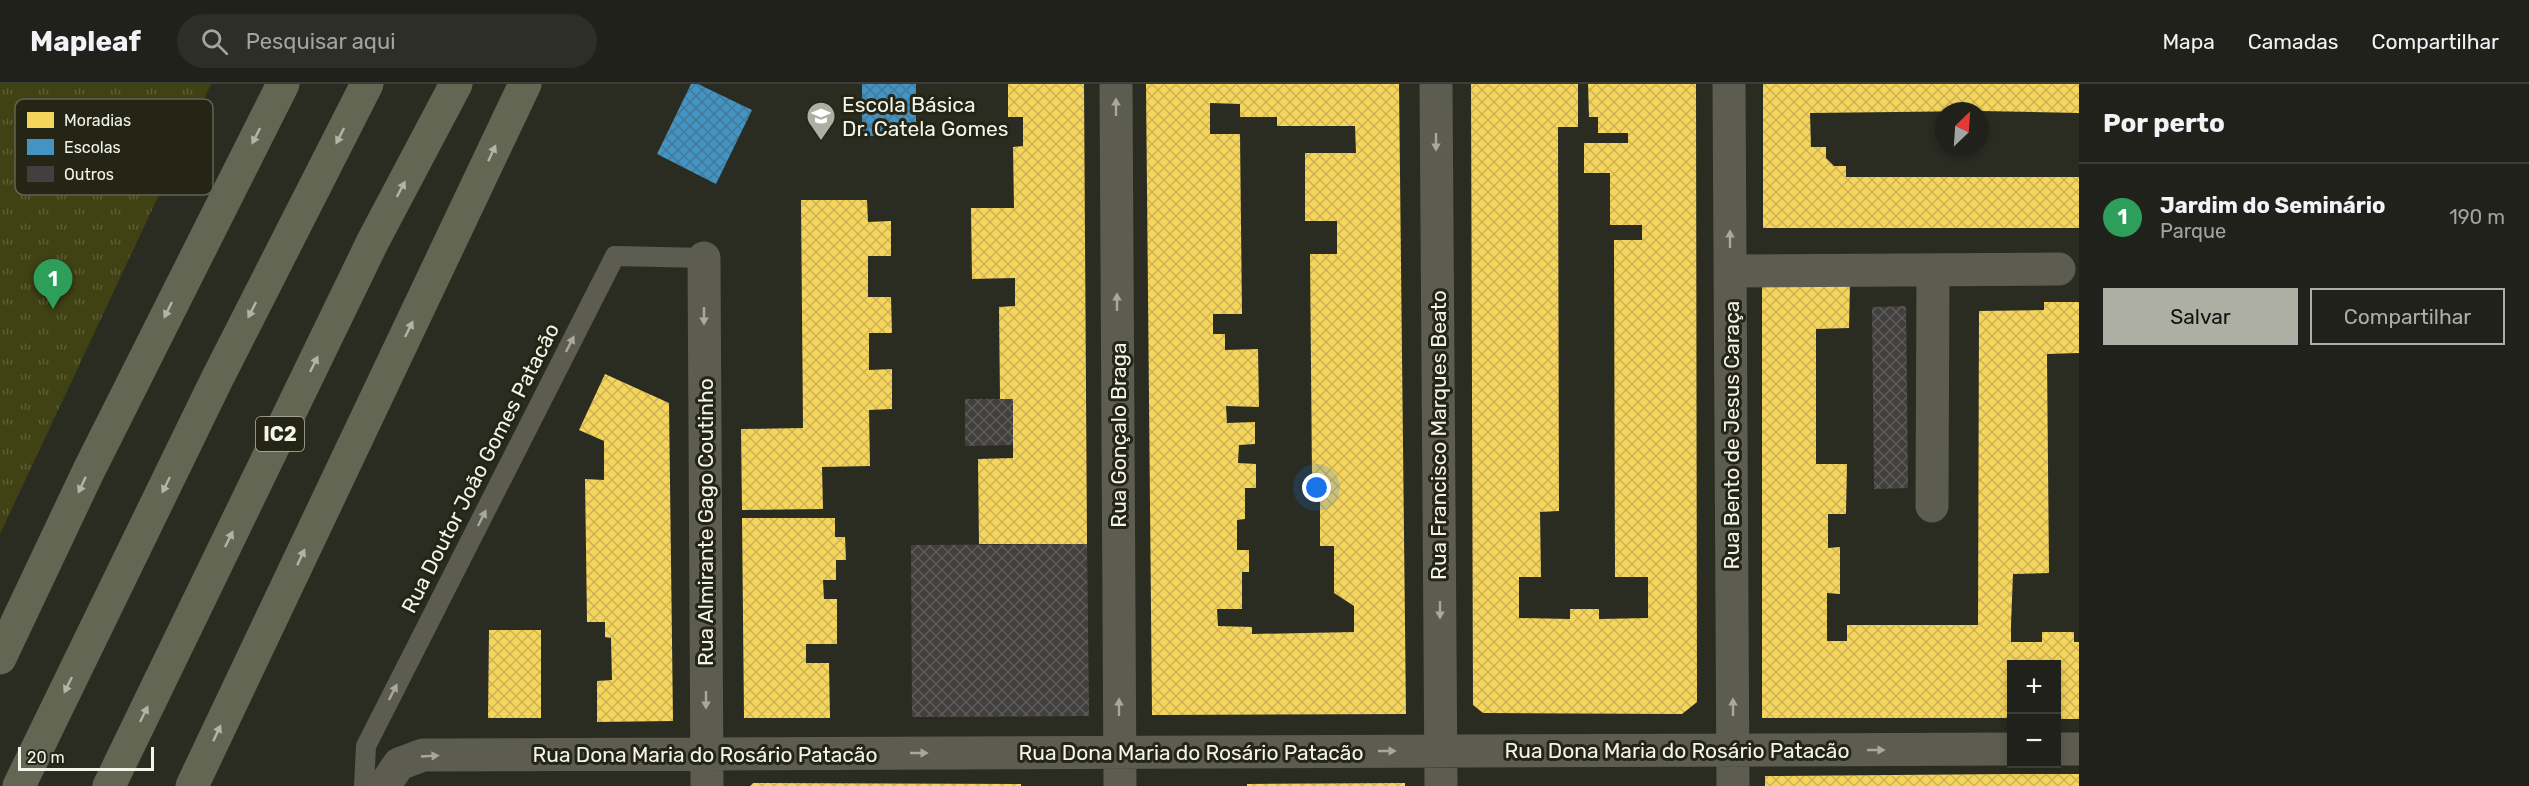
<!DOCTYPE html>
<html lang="pt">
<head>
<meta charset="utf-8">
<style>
  :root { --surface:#20211a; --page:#2d2e27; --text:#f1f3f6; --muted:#a2a3a2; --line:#3d3e39; --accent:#adaea4 }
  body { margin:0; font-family:Rubik,sans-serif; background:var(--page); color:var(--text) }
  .controls { position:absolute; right:18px; bottom:18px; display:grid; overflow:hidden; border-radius:0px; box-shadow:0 3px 9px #0003 }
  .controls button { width:54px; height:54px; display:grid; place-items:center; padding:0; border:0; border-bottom:2px solid var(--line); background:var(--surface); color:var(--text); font:30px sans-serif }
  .compass { position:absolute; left:1935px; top:18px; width:54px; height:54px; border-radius:50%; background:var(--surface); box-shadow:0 3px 9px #0003; rotate:25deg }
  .scale { position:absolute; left:18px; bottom:15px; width:136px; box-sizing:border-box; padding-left:6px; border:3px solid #f3f4ea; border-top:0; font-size:16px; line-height:21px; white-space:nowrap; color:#f3f4ea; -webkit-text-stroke:4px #242515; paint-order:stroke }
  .you { position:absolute; left:1317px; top:404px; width:21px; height:21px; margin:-15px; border:4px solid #fff; border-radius:50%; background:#1a73e8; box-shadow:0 0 0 9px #1a73e833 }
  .badge { display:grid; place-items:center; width:39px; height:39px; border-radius:50%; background:var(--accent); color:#fff; font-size:20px; font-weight:700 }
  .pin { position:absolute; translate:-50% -50px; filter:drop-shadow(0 2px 3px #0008) }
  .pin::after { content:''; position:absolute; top:32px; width:21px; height:18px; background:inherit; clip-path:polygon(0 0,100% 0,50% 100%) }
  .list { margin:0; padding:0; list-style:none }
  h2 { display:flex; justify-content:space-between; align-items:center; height:78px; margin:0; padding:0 24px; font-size:26px }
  h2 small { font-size:20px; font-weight:400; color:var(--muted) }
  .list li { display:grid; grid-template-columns:39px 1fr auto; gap:18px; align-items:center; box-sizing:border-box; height:108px; padding:0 24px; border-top:2px solid var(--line) }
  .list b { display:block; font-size:22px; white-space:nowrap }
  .list p { margin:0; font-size:20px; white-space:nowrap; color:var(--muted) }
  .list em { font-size:20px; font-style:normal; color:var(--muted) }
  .actions { display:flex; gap:12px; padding:18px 24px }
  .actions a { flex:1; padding:14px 0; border:2px solid var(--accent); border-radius:0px; text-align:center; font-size:21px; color:var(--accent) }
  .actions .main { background:var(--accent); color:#111 }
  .icon { flex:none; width:33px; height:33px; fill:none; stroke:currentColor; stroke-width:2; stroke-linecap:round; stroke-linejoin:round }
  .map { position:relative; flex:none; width:2079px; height:702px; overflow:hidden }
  header { display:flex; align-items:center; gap:36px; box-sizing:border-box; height:84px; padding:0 30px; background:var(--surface); border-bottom:2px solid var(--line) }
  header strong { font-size:28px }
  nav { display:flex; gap:33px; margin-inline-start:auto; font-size:21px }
  .search { width:420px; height:54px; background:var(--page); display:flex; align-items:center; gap:15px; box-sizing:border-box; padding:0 21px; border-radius:33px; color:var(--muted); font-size:22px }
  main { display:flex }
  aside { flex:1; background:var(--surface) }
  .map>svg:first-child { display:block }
</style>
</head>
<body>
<header>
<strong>Mapleaf</strong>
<div class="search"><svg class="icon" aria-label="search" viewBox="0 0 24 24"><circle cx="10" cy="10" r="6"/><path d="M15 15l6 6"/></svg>Pesquisar aqui</div>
<nav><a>Mapa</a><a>Camadas</a><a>Compartilhar</a></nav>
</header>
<main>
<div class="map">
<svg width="2079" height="702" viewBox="0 0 2079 702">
  <defs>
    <pattern id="grass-tufts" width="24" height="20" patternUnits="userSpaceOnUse" patternTransform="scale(1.5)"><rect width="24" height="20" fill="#404214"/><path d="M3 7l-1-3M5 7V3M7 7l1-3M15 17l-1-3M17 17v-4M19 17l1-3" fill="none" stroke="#5c5e36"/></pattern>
    <pattern id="homes-cross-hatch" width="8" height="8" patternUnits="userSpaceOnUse" patternTransform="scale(1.5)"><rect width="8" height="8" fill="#f6d55c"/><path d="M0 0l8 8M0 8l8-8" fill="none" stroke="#cbb256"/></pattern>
    <pattern id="schools-cross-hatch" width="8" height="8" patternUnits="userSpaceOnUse" patternTransform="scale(1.5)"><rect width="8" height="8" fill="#4393c3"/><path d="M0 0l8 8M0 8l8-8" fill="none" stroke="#457997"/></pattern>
    <pattern id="building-cross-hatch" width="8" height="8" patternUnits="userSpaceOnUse" patternTransform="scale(1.5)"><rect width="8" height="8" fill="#42403e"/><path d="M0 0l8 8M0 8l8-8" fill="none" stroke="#5e5c5a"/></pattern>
  </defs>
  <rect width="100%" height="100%" fill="#2a2c22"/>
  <path fill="url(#grass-tufts)" d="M 0,0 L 211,0 L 0,450 Z"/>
  <path fill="url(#homes-cross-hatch)" fill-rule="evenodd" d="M 1008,0 L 1084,0 L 1087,460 L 979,460 L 978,375 L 1013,374 L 1013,315 L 1000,315 L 999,223 L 1015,222 L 1015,194 L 972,195 L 971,124 L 1014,124 L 1013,63 L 1023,62 L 1023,33 L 1008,33 Z
    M 1146,0 L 1399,0 L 1406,630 L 1152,631 ZM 1210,19 L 1240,20 L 1240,33 L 1277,33 L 1277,42 L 1355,42 L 1356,69 L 1305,69 L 1305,137 L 1337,137 L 1337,170 L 1310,170 L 1312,393 L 1320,393 L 1320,462 L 1334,462 L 1334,509 L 1354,522 L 1354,548 L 1252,550 L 1252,543 L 1218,542 L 1217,525 L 1242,525 L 1242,488 L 1249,488 L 1249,466 L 1237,466 L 1237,436 L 1245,435 L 1245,404 L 1256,404 L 1256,380 L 1238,379 L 1239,361 L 1255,360 L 1255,338 L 1227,339 L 1226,322 L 1259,323 L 1258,265 L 1225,266 L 1225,250 L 1213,250 L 1213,230 L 1242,230 L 1240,50 L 1210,50 Z
    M 1471,0 L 1578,0 L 1578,43 L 1558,43 L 1559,427 L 1540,428 L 1541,493 L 1519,493 L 1519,534 L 1570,535 L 1570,525 L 1599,525 L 1599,535 L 1648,534 L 1648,493 L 1615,493 L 1614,156 L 1642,156 L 1642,141 L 1610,141 L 1610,89 L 1584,89 L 1584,59 L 1628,59 L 1628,49 L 1598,49 L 1598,33 L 1589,33 L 1588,0 L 1696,0 L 1697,618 L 1682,630 L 1483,629 L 1473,621 Z
    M 1763,0 L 2079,0 L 2079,29 L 1980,27 L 1810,29 L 1811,63 L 1826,63 L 1826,74 L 1834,82 L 1846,82 L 1846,93 L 2079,93 L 2079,144 L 1763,144 Z
    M 801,116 L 867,116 L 868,138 L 891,137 L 891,172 L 868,172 L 868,213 L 891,213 L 892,249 L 869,249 L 869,286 L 892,285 L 892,325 L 869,326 L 870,382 L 822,383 L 823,425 L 742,426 L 741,345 L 803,344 Z
    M 1762,200 L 1850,200 L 1849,244 L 1816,245 L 1816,380 L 1847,380 L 1846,430 L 1828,430 L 1828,464 L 1840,463 L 1840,510 L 1827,509 L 1827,557 L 1847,557 L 1847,541 L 1978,541 L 1979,227 L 2044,226 L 2044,218 L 2079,218 L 2079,269 L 2047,270 L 2049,489 L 2013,490 L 2011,541 L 2011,558 L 2042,558 L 2042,548 L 2074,548 L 2074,558 L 2079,558 L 2079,635 L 2056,635 L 2056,580 L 2012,580 L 2012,634 L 1762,634 Z
    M 605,290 L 669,319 L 673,637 L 597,638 L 597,597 L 612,596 L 611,554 L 605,553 L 605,538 L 587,538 L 585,395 L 604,396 L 604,357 L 579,346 Z
    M 742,434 L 835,434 L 835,453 L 845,453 L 846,476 L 836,476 L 836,496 L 823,496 L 824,515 L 837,515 L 837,560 L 806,560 L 806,579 L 829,579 L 830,634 L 744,634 Z
    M 489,546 L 541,546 L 541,634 L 488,634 Z
    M 2009,690 L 2079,690 L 2079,702 L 1765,702 L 1765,692 Z
    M 753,699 L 1021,700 L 1021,702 L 750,702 Z
    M 1405,699 L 1405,702 L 1247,702 L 1247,700 Z"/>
  <path fill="url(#schools-cross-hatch)" d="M 691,0 L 698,0 L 752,26 L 716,100 L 657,70 Z
    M 862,0 L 916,0 L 916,52 L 862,52 Z"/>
  <path fill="url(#building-cross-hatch)" d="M 1906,222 L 1908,404 L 1874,405 L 1872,223 Z
    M 965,315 L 1013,315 L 1013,361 L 965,362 Z
    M 1087,460 L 1089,632 L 912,633 L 911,461 Z"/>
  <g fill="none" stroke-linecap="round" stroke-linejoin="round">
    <path stroke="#5c5c50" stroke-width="20" d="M 364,702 L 366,662 L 615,172 L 704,174"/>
    <path stroke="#5c5c50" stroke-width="33" d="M 1116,0 L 1120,702
      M 1436,0 L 1441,702
      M 1729,0 L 1733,702
      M 704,174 L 707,702
      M 1730,187 L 2059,185
      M 1932,422 L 1933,186
      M 2056,665 L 2079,665
      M 384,702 L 399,680 L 423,671 L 2012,665"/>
    <path stroke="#646654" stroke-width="33" d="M 0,574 L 89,386 L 283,0
      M 19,702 L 217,295 L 367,0
      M 109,702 L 373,157 L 456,0
      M 192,702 L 525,0"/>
  </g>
  <defs><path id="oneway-solid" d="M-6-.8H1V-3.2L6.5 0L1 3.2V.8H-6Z" transform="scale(1.5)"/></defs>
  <g fill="#a8a89d">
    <use href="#oneway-solid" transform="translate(1116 23) rotate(-90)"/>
    <use href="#oneway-solid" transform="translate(1436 58) rotate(90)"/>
    <use href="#oneway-solid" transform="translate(1730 155) rotate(-90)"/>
    <use href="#oneway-solid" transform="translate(1117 218) rotate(-90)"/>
    <use href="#oneway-solid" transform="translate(704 232) rotate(90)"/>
    <use href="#oneway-solid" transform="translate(570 260) rotate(-63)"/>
    <use href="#oneway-solid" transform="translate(482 434) rotate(-63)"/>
    <use href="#oneway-solid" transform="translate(1440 526) rotate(90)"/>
    <use href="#oneway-solid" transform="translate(393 608) rotate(-63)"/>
    <use href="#oneway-solid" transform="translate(706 616) rotate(90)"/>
    <use href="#oneway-solid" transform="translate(1119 623) rotate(-90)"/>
    <use href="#oneway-solid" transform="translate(1733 623) rotate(-90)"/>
    <use href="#oneway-solid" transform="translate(1876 666)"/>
    <use href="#oneway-solid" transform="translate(1387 667)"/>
    <use href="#oneway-solid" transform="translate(919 669)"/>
    <use href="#oneway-solid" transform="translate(430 672) rotate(-3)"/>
  </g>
  <g fill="#b3b4a6">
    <use href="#oneway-solid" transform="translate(256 52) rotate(117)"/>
    <use href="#oneway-solid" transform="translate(340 52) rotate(117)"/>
    <use href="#oneway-solid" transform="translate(492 69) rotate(-65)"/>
    <use href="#oneway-solid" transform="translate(401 105) rotate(-62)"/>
    <use href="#oneway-solid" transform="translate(168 226) rotate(116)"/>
    <use href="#oneway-solid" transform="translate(252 226) rotate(117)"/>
    <use href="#oneway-solid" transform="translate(409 245) rotate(-64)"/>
    <use href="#oneway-solid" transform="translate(314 280) rotate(-64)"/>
    <use href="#oneway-solid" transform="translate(82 401) rotate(115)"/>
    <use href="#oneway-solid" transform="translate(166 401) rotate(116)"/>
    <use href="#oneway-solid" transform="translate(229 455) rotate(-64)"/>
    <use href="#oneway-solid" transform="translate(301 473) rotate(-65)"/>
    <use href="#oneway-solid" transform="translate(68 601) rotate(116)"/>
    <use href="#oneway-solid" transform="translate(144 630) rotate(-64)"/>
    <use href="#oneway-solid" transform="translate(217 649) rotate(-65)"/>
  </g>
  <defs>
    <g id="school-pin" transform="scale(1.5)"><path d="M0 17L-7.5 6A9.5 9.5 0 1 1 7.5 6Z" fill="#adaea4" stroke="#242515"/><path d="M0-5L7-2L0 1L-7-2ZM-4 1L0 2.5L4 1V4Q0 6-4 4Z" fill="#fff"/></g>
  </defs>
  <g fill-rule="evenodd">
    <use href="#school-pin" x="821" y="32"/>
  </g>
  <g text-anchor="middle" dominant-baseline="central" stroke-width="6" stroke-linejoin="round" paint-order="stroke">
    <rect fill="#242515" stroke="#b5b6aa" stroke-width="1.5" x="256" y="333" width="48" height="34" rx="4.5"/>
    <g font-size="20" font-weight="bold" fill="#f3f4ea">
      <text x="280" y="350">IC2</text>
    </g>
    <g font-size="21" fill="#f3f4ea" stroke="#242515" text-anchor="start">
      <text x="842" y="20">Escola Básica<tspan x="842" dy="24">Dr. Catela Gomes</tspan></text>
    </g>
    <g font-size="21" fill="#f3f4ea" stroke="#242515">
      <text transform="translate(1118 351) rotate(-90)">Rua Gonçalo Braga</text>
      <text transform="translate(1438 351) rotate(-90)">Rua Francisco Marques Beato</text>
      <text transform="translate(1731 351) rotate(-90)">Rua Bento de Jesus Caraça</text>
      <text transform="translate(480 384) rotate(-63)">Rua Doutor João Gomes Patacão</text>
      <text transform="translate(705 438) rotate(-90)">Rua Almirante Gago Coutinho</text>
      <text x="1677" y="666">Rua Dona Maria do Rosário Patacão</text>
      <text x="1191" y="668">Rua Dona Maria do Rosário Patacão</text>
      <text x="705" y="670">Rua Dona Maria do Rosário Patacão</text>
    </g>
  </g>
  <rect x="15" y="15" width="198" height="96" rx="9" fill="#242515" stroke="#626355" stroke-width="1.5"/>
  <rect x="27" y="28" width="27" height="16" fill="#f6d55c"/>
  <rect x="27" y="55" width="27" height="16" fill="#4393c3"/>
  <rect x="27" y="82" width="27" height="16" fill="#42403e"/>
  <g font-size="16" fill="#f3f4ea">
    <text x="64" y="42">Moradias</text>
    <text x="64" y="69">Escolas</text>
    <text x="64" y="96">Outros</text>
  </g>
</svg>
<div class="controls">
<button>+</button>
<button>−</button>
</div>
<svg class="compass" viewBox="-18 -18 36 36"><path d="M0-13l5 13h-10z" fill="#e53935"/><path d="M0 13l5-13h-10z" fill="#a2a3a2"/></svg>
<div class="scale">20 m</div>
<div class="you"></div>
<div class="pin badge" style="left:53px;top:225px;background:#2e9e5b">1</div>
</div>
<aside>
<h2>Por perto<small></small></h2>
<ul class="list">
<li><span class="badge" style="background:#2e9e5b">1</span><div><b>Jardim do Seminário</b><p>Parque</p></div><em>190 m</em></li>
</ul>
<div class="actions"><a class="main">Salvar</a><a>Compartilhar</a></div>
</aside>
</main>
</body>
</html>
